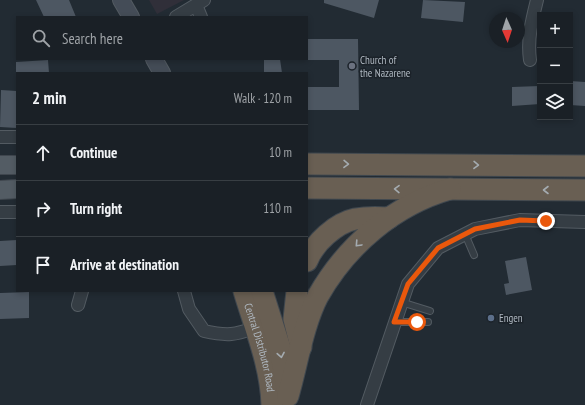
<!DOCTYPE html>
<html lang="en">
<head>
<meta charset="utf-8">
<style>
  :root { --surface:#1a2026; --page:#23282e; --text:#f1f3f6; --muted:#9fa3a7; --line:#383e43 }
  body { margin:0; font-family:"PT Sans Narrow",sans-serif; background:var(--page); color:var(--text) }
  .controls { position:absolute; right:12px; top:12px; display:grid; overflow:hidden; border-radius:0px; box-shadow:0 2px 6px #0003 }
  .controls button { width:36px; height:36px; display:grid; place-items:center; padding:0; border:0; border-bottom:1px solid var(--line); background:var(--surface); color:var(--text); font:20px sans-serif }
  .compass { position:absolute; left:489px; top:12px; width:36px; height:36px; border-radius:50%; background:var(--surface); box-shadow:0 2px 6px #0003; rotate:177deg }
  .stop { position:absolute; width:12px; height:12px; margin:-9px; border:3px solid #ea580c; border-radius:50%; background:#fff }
  .stop.end { background:#ea580c; border-color:#fff; box-shadow:0 1px 4px #0008 }
  .list { margin:0; padding:0; list-style:none }
  h2 { display:flex; justify-content:space-between; align-items:center; height:52px; margin:0; padding:0 16px; font-size:17px }
  h2 small { font-size:13px; font-weight:400; color:var(--muted) }
  .list li { display:grid; grid-template-columns:26px 1fr auto; gap:12px; align-items:center; box-sizing:border-box; height:56px; padding:0 16px; border-top:1px solid var(--line) }
  .list b { display:block; font-size:15px; white-space:nowrap }
  .list em { font-size:13px; font-style:normal; color:var(--muted) }
  .icon { flex:none; width:22px; height:22px; fill:none; stroke:currentColor; stroke-width:2; stroke-linecap:round; stroke-linejoin:round }
  .map { position:relative; flex:none; width:585px; height:405px; overflow:hidden }
  .search { position:absolute; background:var(--surface); box-shadow:0 2px 6px #0003; left:16px; top:16px; width:292px; height:44px; display:flex; align-items:center; gap:10px; box-sizing:border-box; padding:0 14px; border-radius:0px; color:var(--muted); font-size:15px }
  .panel { position:absolute; background:var(--surface); box-shadow:0 2px 6px #0003; left:16px; top:72px; width:292px; height:220px; border-radius:0px }
  .map>svg:first-child { display:block }
</style>
</head>
<body>
<div class="map">
<svg width="585" height="405" viewBox="0 0 585 405">
  <rect width="100%" height="100%" fill="#222b33"/>
  <path fill="#302f39" d="M 149,0 L 184,0 L 157,14 Z"/>
  <path fill="#4d5762" d="M 36,0 L 69,0 L 76,17 L 44,17 Z
    M 324,0 L 379,0 L 374,18 L 324,3 Z
    M 423,0 L 465,2 L 463,22 L 421,18 Z
    M 307,39 L 358,39 L 359,110 L 307,110 L 307,87 L 339,87 L 339,60 L 307,60 Z
    M 264,59 L 280,59 L 282,73 L 264,73 Z
    M 48,60 L 49,73 L 16,73 L 16,62 Z
    M 570,81 L 585,82 L 585,106 L 570,105 Z
    M 540,86 L 540,104 L 512,106 L 512,87 Z
    M 1,90 L 17,91 L 17,128 L 0,127 Z
    M 17,240 L 17,265 L 0,266 L 0,241 Z
    M 526,257 L 532,290 L 506,295 L 504,284 L 509,283 L 505,261 Z
    M 29,292 L 29,318 L 0,319 L 0,293 Z"/>
  <g fill="none" stroke-linecap="round" stroke-linejoin="round">
    <g stroke="#535b62" stroke-width="8">
      <path id="lane" d="M 465,234 L 474,255
        M 401,302 L 430,311
        M 394,322 L 428,322"/>
    </g>
    <g stroke="#535b62" stroke-width="14">
      <path id="street" d="M 196,5 L 201,17
        M 176,17 L 204,0
        M 530,60 C 527,39 532,20 537,0
        M 0,137 L 17,137
        M 0,212 L 17,212
        M 184,291 L 189,309 L 204,331 C 231,337 236,334 261,326
        M 78,305 L 82,291
        M 367,405 L 408,284 L 438,248 L 475,229 L 520,220 L 585,222"/>
    </g>
    <g stroke="#535b62" stroke-width="18">
      <path id="secondary" d="M 121,0 L 131,17
        M 154,59 L 162,73"/>
    </g>
    <g stroke="#3f464e" stroke-width="20">
      <path id="primary" d="M 0,165 L 17,165
        M 0,190 L 17,189"/>
    </g>
    <g stroke="#40484f" stroke-width="23">
      <g id="highway">
        <path d="M 307,164 L 585,166"/>
        <path d="M 307,188 L 585,190"/>
        <path d="M 307,261 C 314,243 336,223 355,219 C 366,217 377,217 389,218"/>
        <path id="s1" d="M 244,291 C 255,328 271,366 272,405"/>
        <path d="M 262,291 L 280,348 L 287,389"/>
        <path d="M 297,291 L 294,319 L 301,347"/>
        <path d="M 288,396 C 297,365 303,325 318,296 C 347,245 394,205 450,189"/>
      </g>
    </g>
    <use href="#lane" stroke="#353d44" stroke-width="6"/>
    <use href="#street" stroke="#353d44" stroke-width="12"/>
    <use href="#secondary" stroke="#444c57" stroke-width="16"/>
    <use href="#primary" stroke="#535c64" stroke-width="18"/>
    <use href="#highway" stroke="#695f53" stroke-width="21"/>
  </g>
  <defs><path id="oneway-chevron" d="M-2-3.5L2.5 0L-2 3.5" fill="none" stroke-width="1.6" stroke-linecap="round" stroke-linejoin="round"/></defs>
  <g stroke="#a4abb0">
    <use href="#oneway-chevron" transform="translate(346 164) rotate(1)"/>
    <use href="#oneway-chevron" transform="translate(476 165) rotate(1)"/>
    <use href="#oneway-chevron" transform="translate(397 189) rotate(-179)"/>
    <use href="#oneway-chevron" transform="translate(546 190) rotate(-180)"/>
    <use href="#oneway-chevron" transform="translate(358 244) rotate(133)"/>
    <use href="#oneway-chevron" transform="translate(281 355) rotate(80)"/>
  </g>
  <g fill="none" stroke-linecap="round" stroke-linejoin="round">
    <path stroke="#ea580c" stroke-width="5" d="M 417,322 L 394,322 L 408,284 L 438,248 L 475,229 L 520,220 L 546,221"/>
  </g>
  <circle fill="#6b7280" stroke="#1b2229" stroke-width="1.5" cx="352" cy="66" r="4"/>
  <circle fill="#5c6f8a" stroke="#1b2229" stroke-width="1.5" cx="491" cy="318" r="4"/>
  <g text-anchor="middle" dominant-baseline="central" stroke-width="3" stroke-linejoin="round" paint-order="stroke">
    <g font-size="11" fill="#afb8c1" stroke="#1b2229" text-anchor="start">
      <text x="360" y="60">Church of<tspan x="360" dy="13">the Nazarene</tspan></text>
      <text x="499" y="318">Engen</text>
    </g>
    <g font-size="11" fill="#afb8c1" stroke="#1b2229">
      <text stroke="none"><textPath href="#s1" startOffset="59">Central Distributor Road</textPath></text>
    </g>
  </g>
</svg>
<div class="controls">
<button>+</button>
<button>−</button>
<button><svg class="icon" aria-label="layers" viewBox="0 0 24 24"><path d="M12 4l9 5-9 5-9-5zM3 14l9 5 9-5"/></svg></button>
</div>
<svg class="compass" viewBox="-18 -18 36 36"><path d="M0-13l5 13h-10z" fill="#e53935"/><path d="M0 13l5-13h-10z" fill="#9fa3a7"/></svg>
<div class="stop" style="left:417px;top:322px"></div>
<div class="stop end" style="left:546px;top:221px"></div>
<div class="search"><svg class="icon" aria-label="search" viewBox="0 0 24 24"><circle cx="10" cy="10" r="6"/><path d="M15 15l6 6"/></svg>Search here</div>
<section class="panel">
<h2>2 min<small>Walk · 120 m</small></h2>
<ul class="list">
<li><svg class="icon" aria-label="ahead" viewBox="0 0 24 24"><path d="M12 20V5M6 11l6-6 6 6"/></svg><div><b>Continue</b></div><em>10 m</em></li>
<li><svg class="icon" aria-label="right" viewBox="0 0 24 24"><path d="M7 20v-9h11M14 6l5 5-5 5"/></svg><div><b>Turn right</b></div><em>110 m</em></li>
<li><svg class="icon" aria-label="arrive" viewBox="0 0 24 24"><path d="M6 21V4h12l-3 4 3 4H6"/></svg><div><b>Arrive at destination</b></div></li>
</ul>
</section>
</div>
</body>
</html>
